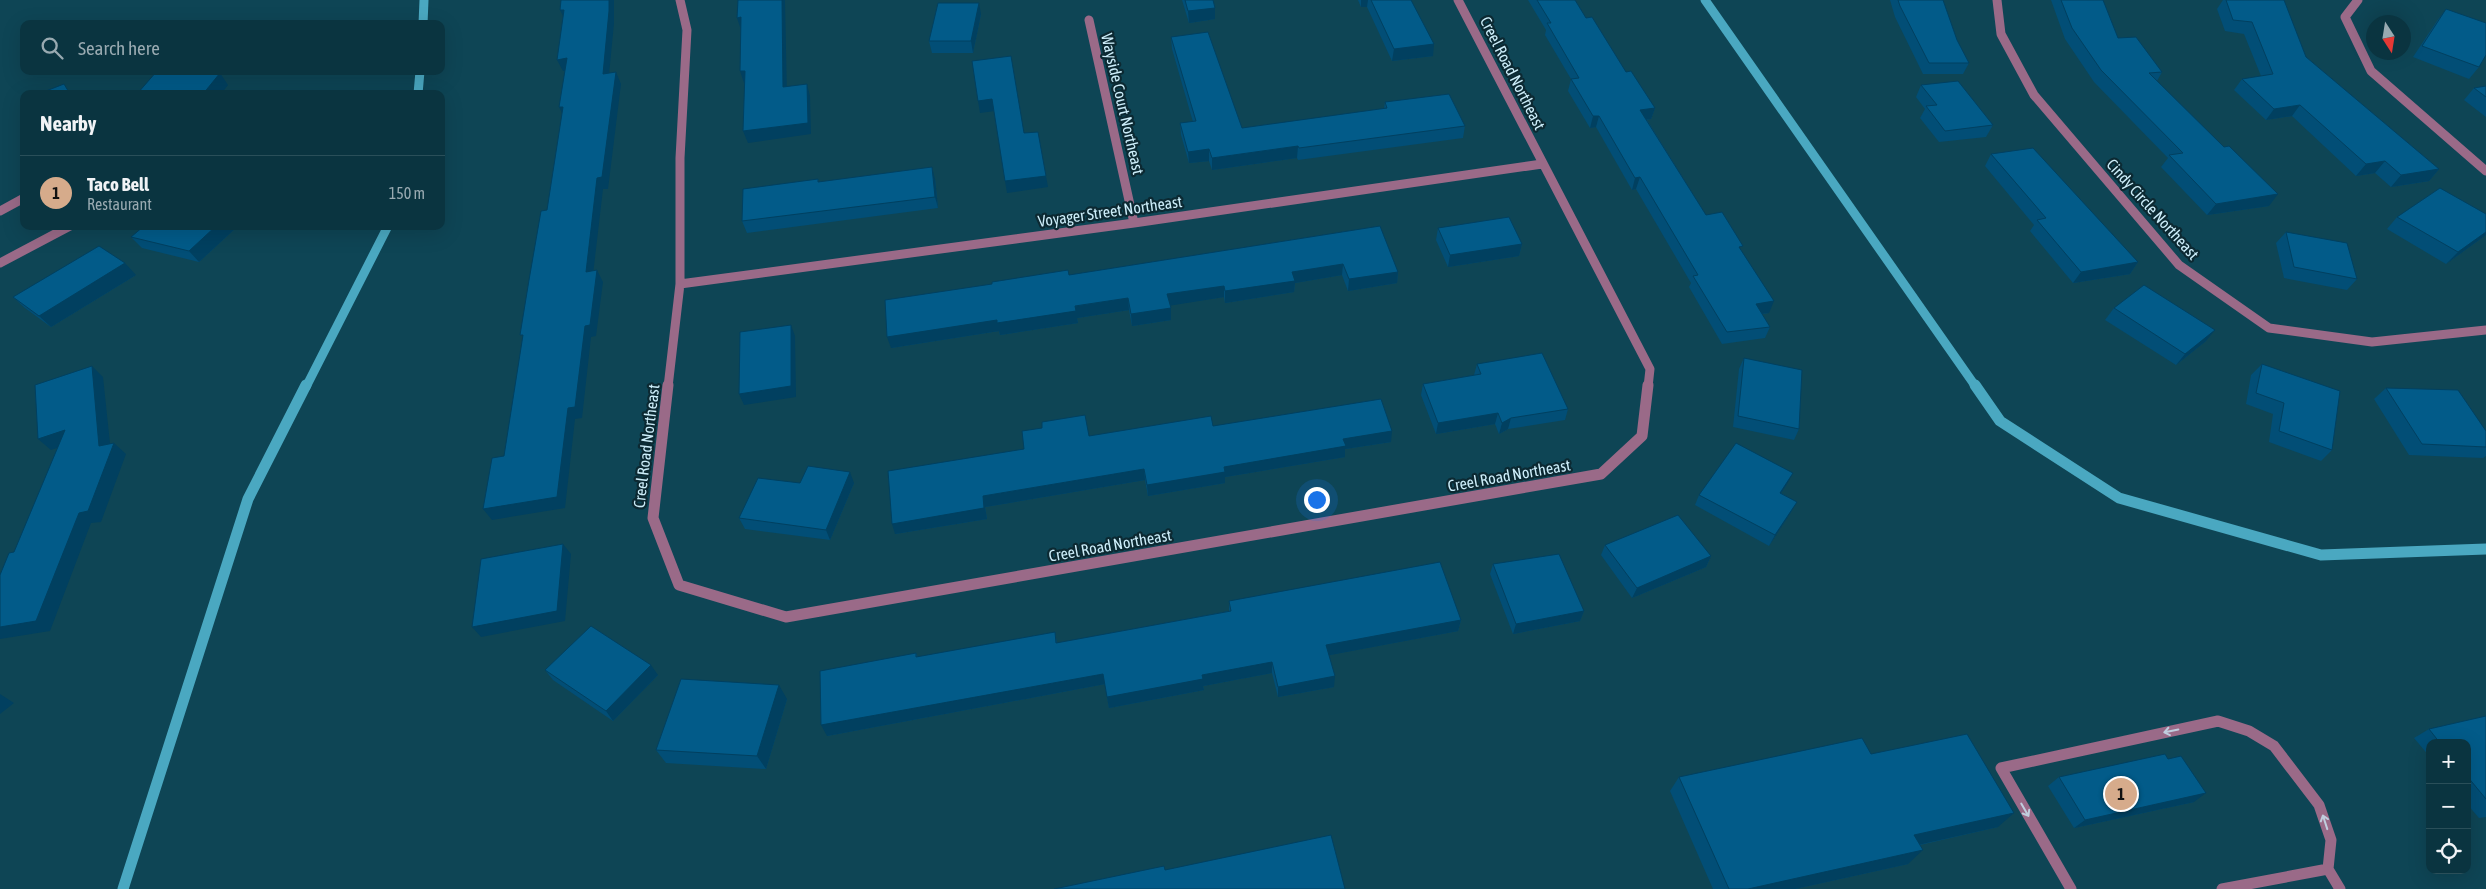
<!DOCTYPE html>
<html lang="en">
<head>
<meta charset="utf-8">
<style>
  :root { --surface:#0a3440; --page:#133c47; --text:#f1f3f6; --muted:#99aab1; --line:#2a4f59; --accent:#d6ab8b }
  body { margin:0; font-family:"Asap Condensed",sans-serif; background:var(--page); color:var(--text) }
  .controls { position:absolute; right:15px; bottom:15px; display:grid; overflow:hidden; border-radius:10px; box-shadow:0 5px 20px #0002 }
  .controls button { width:45px; height:45px; display:grid; place-items:center; padding:0; border:0; border-bottom:1px solid var(--line); background:var(--surface); color:var(--text); font:25px sans-serif }
  .compass { position:absolute; left:2366px; top:15px; width:45px; height:45px; border-radius:50%; background:var(--surface); box-shadow:0 5px 20px #0002; rotate:168deg }
  .you { position:absolute; left:1316px; top:499px; width:18px; height:18px; margin:-12px; border:4px solid #fff; border-radius:50%; background:#1a73e8; box-shadow:0 0 0 8px #1a73e833 }
  .badge { display:grid; place-items:center; width:32px; height:32px; border-radius:50%; background:var(--accent); color:#111; font-size:16px; font-weight:700 }
  .pin { position:absolute; translate:-50% -50%; border:2px solid #fff; box-shadow:0 1px 5px #0006 }
  .list { margin:0; padding:0; list-style:none }
  h2 { display:flex; justify-content:space-between; align-items:center; height:65px; margin:0; padding:0 20px; font-size:21px }
  h2 small { font-size:16px; font-weight:400; color:var(--muted) }
  .list li { display:grid; grid-template-columns:32px 1fr auto; gap:15px; align-items:center; box-sizing:border-box; height:75px; padding:0 20px; border-top:1px solid var(--line) }
  .list b { display:block; font-size:19px; white-space:nowrap }
  .list p { margin:0; font-size:16px; white-space:nowrap; color:var(--muted) }
  .list em { font-size:16px; font-style:normal; color:var(--muted) }
  .icon { flex:none; width:28px; height:28px; fill:none; stroke:currentColor; stroke-width:2; stroke-linecap:round; stroke-linejoin:round }
  .map { position:relative; flex:none; width:2486px; height:889px; overflow:hidden }
  .search { position:absolute; background:var(--surface); box-shadow:0 5px 20px #0002; left:20px; top:20px; width:425px; height:55px; display:flex; align-items:center; gap:12px; box-sizing:border-box; padding:0 18px; border-radius:10px; color:var(--muted); font-size:19px }
  .panel { position:absolute; background:var(--surface); box-shadow:0 5px 20px #0002; left:20px; top:90px; width:425px; height:140px; border-radius:10px }
  .map>svg:first-child { display:block }
</style>
</head>
<body>
<div class="map">
<svg width="2486" height="889" viewBox="0 0 2486 889">
  <rect width="100%" height="100%" fill="#0e4555"/>
  <g fill="none" stroke-linecap="round" stroke-linejoin="round">
    <path stroke="#4aa8c1" stroke-width="9" d="M 1705,0 L 1976,387
      M 423,24 L 424,0
      M 418,94 L 420,71
      M 306,387 L 388,226"/>
    <path stroke="#4aa8c1" stroke-width="11" d="M 1975,385 L 2000,421 L 2119,498 L 2321,555 L 2486,549
      M 123,889 L 248,499 L 306,385"/>
    <path stroke="#9a6a88" stroke-width="11" d="M 2071,889 L 2001,768 L 2218,721 L 2249,731 L 2274,746 L 2319,805 L 2331,840 L 2328,869 L 2340,889
      M 2222,889 L 2328,869"/>
    <path stroke="#9a6a88" stroke-width="9" d="M 1458,0 L 1650,369 L 1648,387
      M 1997,0 L 2001,34 L 2034,95 L 2179,265 L 2269,328 L 2372,342 L 2486,330
      M 2358,0 L 2345,17 L 2371,71 L 2486,171
      M 1089,20 L 1134,223
      M 0,211 L 24,198
      M 0,263 L 70,226
      M 680,284 L 1134,223 L 1542,164
      M 668,387 L 680,284 L 680,158 L 687,30 L 680,0"/>
    <path stroke="#9a6a88" stroke-width="11" d="M 668,385 L 653,518 L 679,585 L 786,617 L 1601,474 L 1642,436 L 1648,385"/>
  </g>
  <path fill="#024e76" d="M 1182,0 L 1213,0 L 1215,8 L 1215,19 L 1189,23 Z
    M 1358,0 L 1411,0 L 1433,56 L 1392,61 L 1367,7 L 1361,7 Z
    M 1528,0 L 1575,0 L 1586,18 L 1626,72 L 1655,108 L 1651,119 L 1647,120 L 1706,215 L 1741,251 L 1769,313 L 1762,314 L 1770,327 L 1765,338 L 1722,344 L 1689,287 L 1691,283 L 1636,189 L 1632,190 L 1596,127 L 1590,128 L 1568,91 L 1571,79 L 1545,35 L 1546,30 Z
    M 1890,0 L 1943,0 L 1957,40 L 1969,63 L 1963,74 L 1923,74 L 1895,17 Z
    M 2051,0 L 2103,0 L 2118,38 L 2162,72 L 2157,81 L 2269,206 L 2207,215 L 2161,167 L 2168,158 L 2094,82 L 2065,39 Z
    M 2223,0 L 2284,0 L 2306,57 L 2439,169 L 2429,181 L 2391,187 L 2375,173 L 2356,176 L 2292,116 L 2266,120 L 2234,90 L 2242,79 L 2261,76 L 2244,34 L 2225,31 L 2217,9 Z
    M 2446,9 L 2479,67 L 2469,79 L 2413,57 L 2437,21 Z
    M 981,14 L 973,53 L 932,53 L 929,41 Z
    M 1171,37 L 1242,128 L 1384,109 L 1385,102 L 1465,126 L 1463,138 L 1298,160 L 1297,158 L 1212,170 L 1209,161 L 1189,163 L 1181,135 L 1180,123 L 1193,122 L 1172,49 Z
    M 1921,85 L 1993,125 L 1986,137 L 1939,142 L 1920,118 L 1925,109 L 1916,97 Z
    M 2486,86 L 2486,117 L 2464,100 L 2474,88 Z
    M 1991,154 L 2138,262 L 2130,274 L 2073,283 L 2030,231 L 2034,225 L 1985,166 Z
    M 818,179 L 819,182 L 935,179 L 938,208 L 747,233 L 742,221 Z
    M 2486,214 L 2486,235 L 2446,264 L 2387,229 L 2397,217 Z
    M 238,226 L 199,262 L 142,248 L 131,237 Z
    M 1380,226 L 1398,272 L 1397,283 L 1348,291 L 1342,275 L 1295,283 L 1294,292 L 1225,303 L 1224,297 L 1170,305 L 1171,320 L 1132,326 L 1129,310 L 1077,318 L 1078,323 L 1000,335 L 999,331 L 891,348 L 1069,275 Z
    M 1438,228 L 1522,244 L 1519,256 L 1448,267 L 1436,240 Z
    M 2286,232 L 2357,279 L 2347,290 L 2284,278 L 2276,243 Z
    M 136,275 L 51,327 L 25,308 L 13,297 Z
    M 2114,308 L 2206,341 L 2176,365 L 2105,320 Z
    M 1744,358 L 1799,429 L 1794,440 L 1733,427 L 1739,369 Z
    M 1477,364 L 1568,409 L 1565,420 L 1508,429 L 1499,434 L 1495,424 L 1436,434 L 1421,395 L 1423,384 L 1474,375 Z
    M 2262,364 L 2332,450 L 2321,461 L 2269,442 L 2273,414 L 2246,404 L 2251,375 Z
    M 2386,388 L 2486,431 L 2486,456 L 2483,458 L 2409,455 L 2374,399 Z
    M 1213,426 L 1391,442 L 1345,449 L 1345,457 L 1225,477 L 1225,483 L 1148,496 L 1145,480 L 985,507 L 987,519 L 895,534 L 1024,449 L 1089,436 Z
    M 800,483 L 854,483 L 830,540 L 745,529 L 739,518 Z
    M 1787,484 L 1781,493 L 1797,502 L 1791,512 L 1769,546 L 1695,505 L 1699,495 Z
    M 1605,545 L 1711,556 L 1706,567 L 1632,598 L 1601,555 Z
    M 1493,564 L 1584,611 L 1580,621 L 1513,634 L 1490,574 Z
    M 1229,601 L 1461,620 L 1458,631 L 1329,655 L 1334,687 L 1278,697 L 1272,673 L 1203,686 L 1204,690 L 1109,708 L 1105,684 L 827,736 L 916,653 L 918,657 L 1055,632 L 1057,643 L 1229,611 Z
    M 545,670 L 658,675 L 613,721 L 553,680 Z
    M 787,699 L 766,769 L 666,763 L 656,750 Z
    M 2486,716 L 2486,817 L 2479,818 L 2467,804 L 2467,743 L 2430,743 L 2430,757 L 2414,738 L 2429,729 Z
    M 1871,754 L 1998,827 L 1920,845 L 1908,864 L 1795,889 L 1713,889 L 1670,791 L 1679,777 Z
    M 2059,777 L 2194,802 L 2074,828 L 2048,786 Z"/>
  <path fill="#014060" d="M 609,0 L 614,0 L 614,23 L 608,85 L 603,74 Z
    M 782,0 L 785,0 L 787,99 L 783,87 Z
    M 1361,0 L 1368,0 L 1367,7 L 1361,7 Z
    M 979,3 L 981,14 L 973,53 L 971,41 Z
    M 1215,8 L 1215,19 L 1189,23 L 1188,11 Z
    M 560,10 L 564,10 L 566,22 Z
    M 741,17 L 741,30 L 737,18 Z
    M 1434,44 L 1433,56 L 1392,61 L 1394,49 Z
    M 567,58 L 572,70 L 563,71 L 557,60 Z
    M 740,71 L 745,71 L 749,82 L 744,83 Z
    M 616,72 L 621,84 L 608,189 L 603,189 L 592,283 L 586,272 L 597,178 Z
    M 220,73 L 228,85 L 221,94 L 203,94 Z
    M 807,84 L 810,96 L 811,134 L 748,143 L 743,131 Z
    M 992,99 L 995,111 L 980,113 L 978,101 Z
    M 2300,105 L 2292,116 L 2266,120 L 2274,109 Z
    M 559,107 L 563,107 L 565,119 Z
    M 1655,108 L 1651,119 L 1637,121 L 1640,110 Z
    M 1593,116 L 1599,116 L 1596,127 L 1590,128 Z
    M 1298,146 L 1297,158 L 1212,170 L 1212,158 Z
    M 1209,149 L 1209,161 L 1189,163 L 1188,152 Z
    M 2385,161 L 2375,173 L 2356,176 L 2366,164 Z
    M 932,167 L 935,179 L 938,208 L 935,197 Z
    M 2439,169 L 2429,181 L 2391,187 L 2401,175 Z
    M 1046,176 L 1048,187 L 1007,193 L 1005,181 Z
    M 1640,177 L 1636,189 L 1632,190 L 1635,178 Z
    M 2278,194 L 2269,206 L 2207,215 L 2216,204 Z
    M 216,226 L 238,226 L 199,262 L 189,251 Z
    M 2486,232 L 2486,235 L 2446,264 L 2458,252 Z
    M 1522,244 L 1519,256 L 1448,267 L 1450,255 Z
    M 2138,262 L 2130,274 L 2073,283 L 2081,272 Z
    M 125,263 L 136,275 L 51,327 L 39,316 Z
    M 1343,264 L 1342,275 L 1295,283 L 1294,292 L 1225,303 L 1225,291 L 1292,272 Z
    M 597,270 L 603,282 L 596,336 L 591,337 L 582,418 L 575,419 L 565,508 L 492,520 L 483,509 L 568,408 Z
    M 1398,272 L 1397,283 L 1348,291 L 1349,279 Z
    M 1224,286 L 1224,297 L 1168,306 L 1167,294 Z
    M 1128,298 L 1129,310 L 1077,318 L 1078,323 L 1000,335 L 999,331 L 891,348 L 887,337 Z
    M 1774,301 L 1769,313 L 1751,315 L 1756,304 Z
    M 1171,308 L 1171,320 L 1132,326 L 1131,314 Z
    M 791,325 L 795,336 L 796,397 L 744,405 L 739,394 Z
    M 2215,330 L 2206,341 L 2176,365 L 2185,354 Z
    M 92,366 L 103,377 L 111,453 L 114,443 L 126,454 L 101,522 L 91,523 L 50,631 L 0,639 L 0,627 L 79,513 L 99,446 Z
    M 1498,413 L 1495,424 L 1436,434 L 1438,423 Z
    M 1511,418 L 1508,429 L 1499,434 L 1502,423 Z
    M 65,430 L 77,441 L 51,450 L 38,439 Z
    M 1392,431 L 1391,442 L 1345,449 L 1345,457 L 1225,477 L 1225,483 L 1148,496 L 1147,485 L 1343,439 Z
    M 1144,469 L 1145,480 L 985,507 L 987,519 L 895,534 L 892,524 L 983,496 Z
    M 850,472 L 854,483 L 830,540 L 826,530 Z
    M 1793,473 L 1787,484 L 1774,504 L 1780,493 Z
    M 1797,502 L 1791,512 L 1769,546 L 1775,535 Z
    M 563,544 L 571,554 L 565,621 L 481,637 L 472,627 Z
    M 1711,556 L 1706,567 L 1632,598 L 1637,588 Z
    M 1584,611 L 1580,621 L 1513,634 L 1516,624 Z
    M 1461,620 L 1458,631 L 1325,656 L 1326,645 Z
    M 1272,662 L 1272,673 L 1203,686 L 1204,690 L 1109,708 L 1107,697 L 1202,675 Z
    M 651,665 L 658,675 L 613,721 L 606,711 Z
    M 1103,674 L 1105,684 L 827,736 L 821,725 Z
    M 1335,676 L 1334,687 L 1278,697 L 1278,687 Z
    M 779,685 L 787,699 L 766,769 L 757,756 Z
    M 0,694 L 14,703 L 0,714 Z
    M 2206,793 L 2194,802 L 2074,828 L 2085,820 Z
    M 2014,813 L 1998,827 L 1900,849 L 1914,835 Z
    M 1923,850 L 1908,864 L 1795,889 L 1748,889 Z"/>
  <path fill="#025b89" stroke="#014060" d="M 561,0 L 609,0 L 609,11 L 603,74 L 616,72 L 602,177 L 597,178 L 586,272 L 597,270 L 590,325 L 585,326 L 575,407 L 568,408 L 557,497 L 483,509 L 492,458 L 504,456 L 523,335 L 520,335 L 529,280 L 541,211 L 547,210 L 563,107 L 559,107 L 567,58 L 557,60 L 564,10 L 560,10 Z
    M 738,0 L 782,0 L 783,87 L 807,84 L 808,123 L 743,131 L 745,71 L 740,71 L 741,17 L 737,18 Z
    M 1185,0 L 1213,0 L 1215,8 L 1188,11 Z
    M 1371,0 L 1411,0 L 1434,44 L 1394,49 Z
    M 1537,0 L 1575,0 L 1586,18 L 1592,17 L 1626,72 L 1631,71 L 1655,108 L 1640,110 L 1706,215 L 1722,212 L 1743,246 L 1739,247 L 1774,301 L 1756,304 L 1770,327 L 1727,332 L 1693,276 L 1698,275 L 1640,177 L 1635,178 L 1599,116 L 1593,116 L 1571,79 L 1579,78 L 1547,23 L 1551,23 Z
    M 1898,0 L 1943,0 L 1957,40 L 1969,63 L 1929,63 L 1900,6 Z
    M 2061,0 L 2103,0 L 2118,38 L 2136,37 L 2162,72 L 2149,73 L 2224,147 L 2229,146 L 2278,194 L 2216,204 L 2169,155 L 2183,153 L 2101,70 L 2072,28 Z
    M 2226,0 L 2284,0 L 2306,57 L 2439,169 L 2401,175 L 2385,161 L 2366,164 L 2300,105 L 2274,109 L 2242,79 L 2273,74 L 2252,22 L 2233,20 Z
    M 938,3 L 979,3 L 971,41 L 929,41 Z
    M 2446,9 L 2486,23 L 2486,55 L 2479,67 L 2422,46 Z
    M 1208,32 L 1242,128 L 1387,108 L 1385,102 L 1449,94 L 1465,126 L 1299,148 L 1298,146 L 1212,158 L 1209,149 L 1188,152 L 1180,123 L 1196,121 L 1171,37 Z
    M 1011,56 L 1024,133 L 1038,132 L 1046,176 L 1005,181 L 992,99 L 978,101 L 972,61 Z
    M 157,71 L 162,71 L 220,73 L 203,94 L 137,94 Z
    M 1958,81 L 1993,125 L 1945,131 L 1926,106 L 1937,105 L 1921,85 Z
    M 64,84 L 70,94 L 38,94 Z
    M 2486,86 L 2486,97 L 2474,88 Z
    M 2033,148 L 2138,262 L 2081,272 L 2037,220 L 2046,218 L 1991,154 Z
    M 932,167 L 935,197 L 742,221 L 743,189 L 818,179 L 818,182 Z
    M 2440,188 L 2486,214 L 2486,232 L 2458,252 L 2397,217 Z
    M 1509,217 L 1522,244 L 1450,255 L 1438,228 Z
    M 144,226 L 216,226 L 189,251 L 131,237 Z
    M 1380,226 L 1398,272 L 1349,279 L 1343,264 L 1292,272 L 1295,281 L 1225,291 L 1224,286 L 1167,294 L 1171,308 L 1131,314 L 1128,298 L 1075,306 L 1076,311 L 997,323 L 997,320 L 887,337 L 885,300 L 992,284 L 992,282 L 1068,270 L 1069,275 Z
    M 2286,232 L 2347,243 L 2357,279 L 2294,267 Z
    M 99,246 L 125,263 L 39,316 L 13,297 Z
    M 2144,285 L 2215,330 L 2185,354 L 2114,308 Z
    M 791,325 L 791,386 L 739,394 L 740,332 Z
    M 1542,353 L 1568,409 L 1511,418 L 1502,423 L 1498,413 L 1438,423 L 1423,384 L 1481,374 L 1477,364 Z
    M 1744,358 L 1802,370 L 1799,429 L 1738,416 Z
    M 2262,364 L 2340,391 L 2332,450 L 2279,431 L 2284,403 L 2256,393 Z
    M 92,366 L 99,446 L 114,443 L 88,511 L 79,513 L 36,621 L 0,627 L 0,575 L 9,553 L 14,552 L 65,430 L 38,439 L 35,385 Z
    M 2386,388 L 2458,390 L 2486,431 L 2486,447 L 2422,444 Z
    M 1381,399 L 1392,431 L 1343,439 L 1346,446 L 1224,467 L 1225,472 L 1147,485 L 1144,469 L 983,496 L 984,508 L 892,524 L 888,471 L 1024,449 L 1022,431 L 1042,428 L 1042,422 L 1085,415 L 1089,436 L 1211,416 L 1213,426 Z
    M 1736,443 L 1793,473 L 1780,493 L 1797,502 L 1775,535 L 1699,495 Z
    M 808,466 L 850,472 L 826,530 L 739,518 L 758,478 L 800,483 Z
    M 1678,515 L 1711,556 L 1637,588 L 1605,545 Z
    M 563,544 L 557,611 L 472,627 L 481,559 Z
    M 1559,554 L 1584,611 L 1516,624 L 1493,564 Z
    M 1440,562 L 1461,620 L 1326,645 L 1335,676 L 1278,687 L 1272,662 L 1202,675 L 1203,679 L 1107,697 L 1103,674 L 821,725 L 820,671 L 916,653 L 916,657 L 1055,632 L 1056,643 L 1231,611 L 1229,601 Z
    M 591,626 L 651,665 L 606,711 L 545,670 Z
    M 681,679 L 779,685 L 757,756 L 656,750 Z
    M 2486,716 L 2486,799 L 2467,776 L 2467,743 L 2440,743 L 2429,729 Z
    M 1967,734 L 2014,813 L 1914,835 L 1923,850 L 1748,889 L 1729,889 L 1679,777 L 1862,738 L 1871,754 Z
    M 2165,754 L 2168,759 L 2181,756 L 2206,793 L 2085,820 L 2059,777 Z
    M 1331,835 L 1345,889 L 1054,889 L 1164,866 L 1165,870 Z"/>
  <defs><path id="oneway-shaft" d="M-6 0H5M1.5-3L5.5 0L1.5 3" fill="none" stroke-width="1.6" stroke-linecap="round" stroke-linejoin="round" transform="scale(1.25)"/></defs>
  <g stroke="#c0cdde">
    <use href="#oneway-shaft" transform="translate(2171 731) rotate(168)"/>
    <use href="#oneway-shaft" transform="translate(2025 810) rotate(60)"/>
    <use href="#oneway-shaft" transform="translate(2325 822) rotate(-108)"/>
  </g>
  <g text-anchor="middle" dominant-baseline="central" stroke-width="4.5" stroke-linejoin="round" paint-order="stroke">
    <g font-size="16" fill="#cdeefa" stroke="#0c2932">
      <text transform="translate(1513 73) rotate(63)">Creel Road Northeast</text>
      <text transform="translate(1123 104) rotate(77)">Wayside Court Northeast</text>
      <text transform="translate(2153 209) rotate(48)">Cindy Circle Northeast</text>
      <text transform="translate(1110 211) rotate(-8)">Voyager Street Northeast</text>
      <text transform="translate(646 446) rotate(-83)">Creel Road Northeast</text>
      <text transform="translate(1509 475) rotate(-10)">Creel Road Northeast</text>
      <text transform="translate(1110 545) rotate(-10)">Creel Road Northeast</text>
    </g>
  </g>
</svg>
<div class="controls">
<button>+</button>
<button>−</button>
<button><svg class="icon" aria-label="locate" viewBox="0 0 24 24"><circle cx="12" cy="12" r="6"/><path d="M12 2v4M12 18v4M2 12h4M18 12h4"/></svg></button>
</div>
<svg class="compass" viewBox="-18 -18 36 36"><path d="M0-13l5 13h-10z" fill="#e53935"/><path d="M0 13l5-13h-10z" fill="#99aab1"/></svg>
<div class="you"></div>
<div class="pin badge" style="left:2121px;top:794px">1</div>
<div class="search"><svg class="icon" aria-label="search" viewBox="0 0 24 24"><circle cx="10" cy="10" r="6"/><path d="M15 15l6 6"/></svg>Search here</div>
<section class="panel">
<h2>Nearby<small></small></h2>
<ul class="list">
<li><span class="badge">1</span><div><b>Taco Bell</b><p>Restaurant</p></div><em>150 m</em></li>
</ul>
</section>
</div>
</body>
</html>
